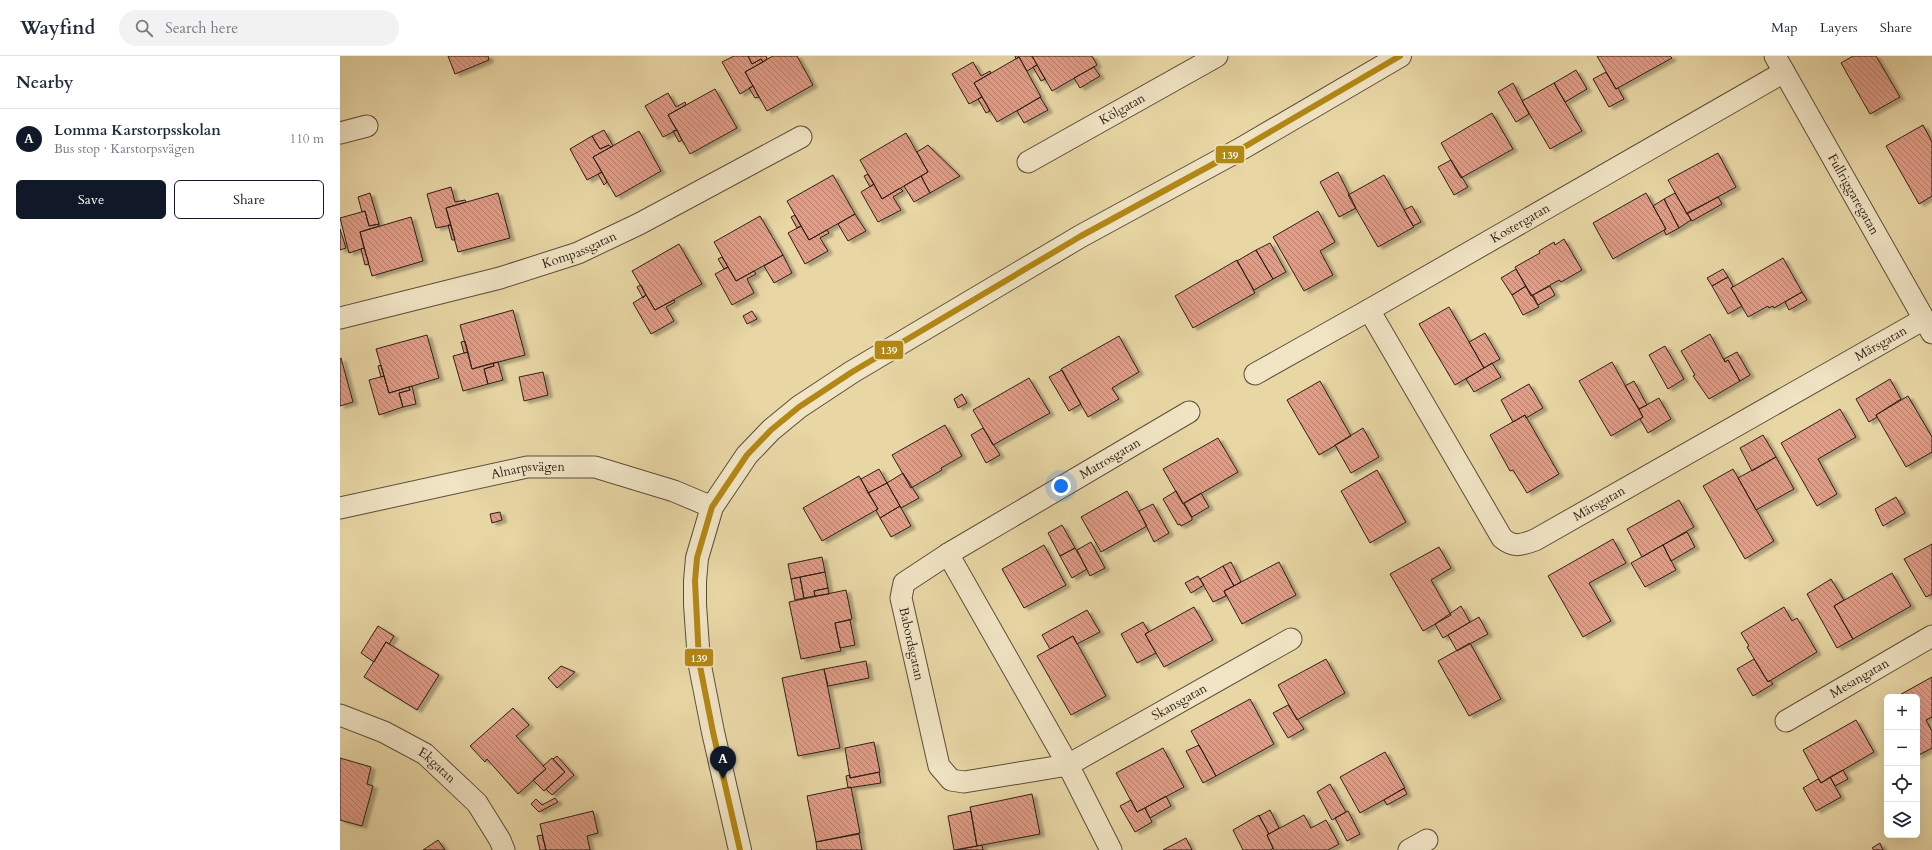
<!DOCTYPE html>
<html lang="en">
<head>
<meta charset="utf-8">
<style>
  :root { --surface:#fff; --page:#f2f2f3; --text:#1f2937; --muted:#747a83; --line:#e0e1e3; --accent:#111827 }
  body { margin:0; font-family:Cardo,serif; background:var(--page); color:var(--text) }
  .controls { position:absolute; right:12px; bottom:12px; display:grid; overflow:hidden; border-radius:6px; box-shadow:0 4px 16px #0002 }
  .controls button { width:36px; height:36px; display:grid; place-items:center; padding:0; border:0; border-bottom:1px solid var(--line); background:var(--surface); color:var(--text); font:20px sans-serif }
  .you { position:absolute; left:721px; top:430px; width:14px; height:14px; margin:-10px; border:3px solid #fff; border-radius:50%; background:#1a73e8; box-shadow:0 0 0 6px #1a73e833 }
  .badge { display:grid; place-items:center; width:26px; height:26px; border-radius:50%; background:var(--accent); color:#fff; font-size:13px; font-weight:700 }
  .pin { position:absolute; translate:-50% -33px; filter:drop-shadow(0 1px 2px #0008) }
  .pin::after { content:''; position:absolute; top:21px; width:14px; height:12px; background:inherit; clip-path:polygon(0 0,100% 0,50% 100%) }
  .list { margin:0; padding:0; list-style:none }
  h2 { display:flex; justify-content:space-between; align-items:center; height:52px; margin:0; padding:0 16px; font-size:17px }
  h2 small { font-size:13px; font-weight:400; color:var(--muted) }
  .list li { display:grid; grid-template-columns:26px 1fr auto; gap:12px; align-items:center; box-sizing:border-box; height:60px; padding:0 16px; border-top:1px solid var(--line) }
  .list b { display:block; font-size:15px; white-space:nowrap }
  .list p { margin:0; font-size:13px; white-space:nowrap; color:var(--muted) }
  .list em { font-size:13px; font-style:normal; color:var(--muted) }
  .actions { display:flex; gap:8px; padding:12px 16px }
  .actions a { flex:1; padding:9px 0; border:1px solid var(--accent); border-radius:6px; text-align:center; font-size:14px; color:var(--accent) }
  .actions .main { background:var(--accent); color:#fff }
  .icon { flex:none; width:22px; height:22px; fill:none; stroke:currentColor; stroke-width:2; stroke-linecap:round; stroke-linejoin:round }
  .map { position:relative; flex:none; width:1592px; height:794px; overflow:hidden }
  header { display:flex; align-items:center; gap:24px; box-sizing:border-box; height:56px; padding:0 20px; background:var(--surface); border-bottom:1px solid var(--line) }
  header strong { font-size:19px }
  nav { display:flex; gap:22px; margin-inline-start:auto; font-size:14px }
  .search { width:280px; height:36px; background:var(--page); display:flex; align-items:center; gap:10px; box-sizing:border-box; padding:0 14px; border-radius:22px; color:var(--muted); font-size:15px }
  main { display:flex }
  aside { flex:1; background:var(--surface) }
  .map>svg:first-child { display:block }
</style>
</head>
<body>
<header>
<strong>Wayfind</strong>
<div class="search"><svg class="icon" aria-label="search" viewBox="0 0 24 24"><circle cx="10" cy="10" r="6"/><path d="M15 15l6 6"/></svg>Search here</div>
<nav><a>Map</a><a>Layers</a><a>Share</a></nav>
</header>
<main>
<aside>
<h2>Nearby<small></small></h2>
<ul class="list">
<li><span class="badge">A</span><div><b>Lomma Karstorpsskolan</b><p>Bus stop · Karstorpsvägen</p></div><em>110 m</em></li>
</ul>
<div class="actions"><a class="main">Save</a><a>Share</a></div>
</aside>
<div class="map">
<svg width="1592" height="794" viewBox="0 0 1592 794">
  <defs>
    <pattern id="building-back-hatch" width="6" height="6" patternUnits="userSpaceOnUse"><rect width="6" height="6" fill="#e09d87"/><path d="M-1 5l2 2M0 0l6 6M5-1l2 2" fill="none" stroke="#b67f6d"/></pattern>
    <filter id="shadow"><feDropShadow dx="4.5" dy="2.5" stdDeviation="1" flood-color="#0004"/></filter>
  </defs>
  <rect width="100%" height="100%" fill="#e8d6a5"/>
  <filter id="stains"><feTurbulence type="fractalNoise" baseFrequency=".005" numOctaves="4"/><feColorMatrix values="0 0 0 0 .2 0 0 0 0 .09 0 0 0 0 .02 0 0 0 .5 -.17"/></filter>
  <radialGradient id="worn" r=".72"><stop offset=".6" stop-color="#630" stop-opacity="0"/><stop offset="1" stop-color="#630" stop-opacity=".3"/></radialGradient>
  <path fill="url(#building-back-hatch)" stroke="#2e1f16" filter="url(#shadow)" d="M 108,0 L 148,0 L 149,4 L 115,18 Z
    M 394,0 L 408,0 L 412,8 L 421,3 L 423,6 L 405,16 L 413,30 L 400,38 L 382,6 Z
    M 408,0 L 426,0 L 427,3 L 423,6 L 421,3 L 412,8 Z
    M 433,0 L 457,0 L 473,29 L 427,55 L 405,16 Z
    M 675,0 L 692,0 L 697,9 L 687,15 L 679,1 L 676,3 Z
    M 692,0 L 752,0 L 757,9 L 712,35 Z
    M 1257,0 L 1330,0 L 1332,2 L 1276,33 Z
    M 1513,0 L 1536,0 L 1560,41 L 1530,58 L 1501,7 Z
    M 679,1 L 701,41 L 657,66 L 634,27 Z
    M 633,6 L 641,20 L 650,15 L 651,17 L 634,27 L 642,41 L 629,48 L 612,18 Z
    M 697,9 L 705,23 L 701,25 L 693,11 Z
    M 754,11 L 760,20 L 740,32 L 734,22 Z
    M 1236,14 L 1247,33 L 1225,46 L 1214,27 Z
    M 1266,16 L 1276,33 L 1278,32 L 1284,43 L 1269,51 L 1253,23 Z
    M 1173,27 L 1189,58 L 1176,66 L 1158,36 Z
    M 1214,27 L 1242,75 L 1210,93 L 1182,45 Z
    M 413,30 L 419,41 L 415,42 L 409,32 Z
    M 375,33 L 397,72 L 350,98 L 328,59 Z
    M 328,37 L 336,51 L 345,46 L 346,49 L 328,59 L 337,74 L 323,81 L 305,50 Z
    M 642,41 L 650,55 L 646,57 L 638,43 Z
    M 700,41 L 708,54 L 684,67 L 677,55 Z
    M 1152,57 L 1173,93 L 1121,122 L 1101,87 Z
    M 1583,69 L 1592,86 L 1592,140 L 1579,148 L 1546,90 Z
    M 264,74 L 273,90 L 271,91 L 269,89 L 260,93 L 252,80 Z
    M 337,74 L 342,84 L 339,86 L 333,75 Z
    M 299,75 L 321,115 L 276,141 L 253,101 Z
    M 566,77 L 588,116 L 542,143 L 520,104 Z
    M 252,80 L 260,93 L 269,89 L 271,91 L 253,101 L 262,116 L 247,124 L 230,93 Z
    M 588,89 L 620,120 L 590,137 L 581,120 L 588,116 L 577,96 Z
    M 1378,97 L 1396,131 L 1347,158 L 1328,124 Z
    M 1111,104 L 1128,131 L 1114,139 L 1098,111 Z
    M 262,116 L 267,126 L 264,129 L 258,118 Z
    M 998,116 L 1016,152 L 999,161 L 980,126 Z
    M 528,118 L 534,128 L 530,131 L 524,120 Z
    M 493,119 L 515,158 L 469,184 L 447,145 Z
    M 1044,119 L 1074,171 L 1038,191 L 1008,139 Z
    M 581,120 L 590,137 L 574,146 L 564,130 Z
    M 534,128 L 542,143 L 560,132 L 563,135 L 553,141 L 561,154 L 538,166 L 521,136 Z
    M 111,131 L 115,146 L 125,144 L 126,146 L 106,152 L 111,169 L 96,172 L 87,138 Z
    M 30,137 L 39,168 L 29,170 L 25,155 L 22,156 L 18,141 Z
    M 158,137 L 170,182 L 118,196 L 106,152 Z
    M 1306,137 L 1326,173 L 1273,203 L 1253,167 Z
    M 1335,137 L 1351,164 L 1339,172 L 1324,143 Z
    M 1378,141 L 1382,148 L 1352,165 L 1347,157 Z
    M 1324,143 L 1339,172 L 1326,179 L 1324,174 L 1326,173 L 1313,150 Z
    M 1072,150 L 1081,166 L 1073,170 L 1064,154 Z
    M 25,155 L 29,170 L 39,168 L 39,170 L 20,176 L 24,192 L 9,197 L 0,162 Z
    M 978,155 L 995,186 L 980,195 L 993,219 L 964,235 L 933,181 Z
    M 515,158 L 526,175 L 508,185 L 498,168 Z
    M 455,159 L 461,170 L 457,172 L 451,161 Z
    M 420,160 L 443,199 L 396,225 L 374,186 Z
    M 71,161 L 83,205 L 32,220 L 20,176 Z
    M 108,169 L 111,169 L 115,184 L 112,184 Z
    M 461,170 L 469,184 L 487,174 L 489,177 L 480,182 L 488,195 L 465,208 L 448,177 Z
    M 0,173 L 6,192 L 0,194 Z
    M 1224,183 L 1242,214 L 1221,226 L 1219,224 L 1191,240 L 1175,211 L 1200,197 L 1199,195 L 1214,186 L 1215,189 Z
    M 930,187 L 946,216 L 933,223 L 916,194 Z
    M 339,188 L 362,228 L 315,254 L 292,215 Z
    M 24,192 L 29,208 L 25,209 L 21,193 Z
    M 916,194 L 933,223 L 914,234 L 897,205 Z
    M 443,199 L 452,217 L 434,227 L 424,210 Z
    M 382,201 L 388,211 L 384,213 L 378,203 Z
    M 1443,202 L 1462,236 L 1434,252 L 1433,250 L 1429,252 L 1428,250 L 1408,261 L 1391,232 Z
    M 897,204 L 915,237 L 853,272 L 835,240 Z
    M 388,211 L 396,225 L 414,215 L 416,218 L 407,223 L 414,237 L 392,249 L 375,218 Z
    M 1176,213 L 1186,230 L 1172,239 L 1161,222 Z
    M 1383,213 L 1388,221 L 1372,230 L 1367,222 Z
    M 1388,221 L 1393,230 L 1391,232 L 1402,250 L 1388,258 L 1372,230 Z
    M 301,229 L 306,239 L 303,242 L 297,231 Z
    M 1186,230 L 1199,251 L 1183,259 L 1172,239 Z
    M 1210,230 L 1215,239 L 1198,249 L 1193,239 Z
    M 1462,236 L 1467,244 L 1449,254 L 1445,246 Z
    M 306,239 L 315,254 L 334,244 L 335,246 L 326,251 L 334,265 L 311,278 L 293,247 Z
    M 1109,251 L 1144,312 L 1115,329 L 1079,268 Z
    M 173,254 L 185,299 L 132,313 L 120,269 Z
    M 412,255 L 417,263 L 407,268 L 403,260 Z
    M 1145,277 L 1160,303 L 1144,312 L 1129,286 Z
    M 1370,278 L 1385,306 L 1388,304 L 1400,325 L 1369,343 L 1353,320 L 1355,319 L 1341,295 Z
    M 87,279 L 99,322 L 49,337 L 36,293 Z
    M 779,280 L 799,316 L 772,332 L 779,343 L 748,361 L 721,313 Z
    M 125,285 L 128,296 L 124,297 L 121,286 Z
    M 1325,290 L 1344,323 L 1328,333 L 1309,299 Z
    M 128,296 L 132,313 L 153,307 L 154,310 L 144,313 L 148,328 L 123,335 L 113,300 Z
    M 1397,296 L 1410,319 L 1400,325 L 1388,304 L 1385,306 L 1384,303 Z
    M 1,302 L 13,346 L 0,350 L 0,303 Z
    M 158,306 L 163,324 L 148,328 L 144,313 L 154,310 L 153,307 Z
    M 1272,306 L 1303,361 L 1271,380 L 1239,325 Z
    M 1152,307 L 1161,321 L 1134,336 L 1126,323 Z
    M 41,309 L 44,320 L 41,321 L 38,310 Z
    M 722,314 L 741,348 L 729,355 L 709,321 Z
    M 203,316 L 208,339 L 184,345 L 179,321 Z
    M 44,320 L 49,337 L 69,331 L 70,334 L 59,337 L 63,351 L 39,359 L 29,324 Z
    M 689,322 L 710,357 L 653,389 L 633,354 Z
    M 1550,323 L 1561,343 L 1536,359 L 1537,361 L 1529,366 L 1516,343 Z
    M 980,325 L 1011,380 L 979,399 L 947,344 Z
    M 1294,325 L 1307,349 L 1299,353 L 1285,330 Z
    M 1189,328 L 1203,352 L 1186,362 L 1185,359 L 1173,366 L 1161,344 Z
    M 72,330 L 76,348 L 63,351 L 59,337 L 70,334 L 69,331 Z
    M 622,338 L 627,347 L 618,352 L 614,343 Z
    M 1568,340 L 1592,381 L 1592,396 L 1566,411 L 1536,359 Z
    M 1319,342 L 1331,363 L 1308,377 L 1300,363 L 1303,361 L 1299,353 Z
    M 1500,353 L 1516,381 L 1478,403 L 1497,438 L 1477,450 L 1441,387 Z
    M 1185,359 L 1219,418 L 1187,437 L 1173,414 L 1170,415 L 1150,379 Z
    M 605,369 L 622,400 L 601,412 L 602,414 L 571,432 L 552,399 Z
    M 643,372 L 660,399 L 646,407 L 631,379 Z
    M 1023,372 L 1039,401 L 1011,417 L 995,389 Z
    M 1423,379 L 1436,401 L 1412,415 L 1400,392 Z
    M 878,382 L 898,416 L 843,448 L 823,413 Z
    M 1436,401 L 1454,433 L 1416,454 L 1398,422 Z
    M 539,413 L 547,427 L 528,437 L 521,423 Z
    M 1393,413 L 1434,485 L 1405,503 L 1363,430 Z
    M 1037,414 L 1066,466 L 1030,487 L 1001,435 Z
    M 563,417 L 579,442 L 561,452 L 547,427 Z
    M 519,420 L 538,453 L 482,485 L 463,452 Z
    M 547,427 L 560,450 L 540,462 L 536,454 L 538,453 L 528,437 Z
    M 787,435 L 807,470 L 761,496 L 741,461 Z
    M 836,435 L 852,462 L 852,464 L 841,470 L 840,468 L 838,469 L 823,443 Z
    M 861,437 L 869,451 L 852,461 L 844,447 Z
    M 1556,441 L 1565,457 L 1543,470 L 1535,453 Z
    M 1339,444 L 1354,471 L 1302,501 L 1287,473 Z
    M 813,448 L 829,477 L 814,486 L 799,455 Z
    M 560,450 L 571,470 L 551,481 L 540,462 Z
    M 160,456 L 162,464 L 152,467 L 150,458 Z
    M 722,469 L 735,492 L 720,500 L 708,477 Z
    M 1347,476 L 1355,491 L 1331,505 L 1323,489 Z
    M 1273,483 L 1286,507 L 1249,527 L 1271,565 L 1243,581 L 1208,520 Z
    M 751,486 L 765,512 L 750,520 L 737,494 Z
    M 1592,488 L 1592,538 L 1586,541 L 1564,503 Z
    M 704,489 L 726,529 L 684,552 L 662,513 Z
    M 1323,489 L 1336,514 L 1305,531 L 1291,507 Z
    M 1099,491 L 1111,512 L 1091,524 L 1111,559 L 1083,575 L 1050,518 Z
    M 735,492 L 747,513 L 732,522 L 720,500 Z
    M 482,501 L 485,516 L 451,523 L 448,508 Z
    M 891,506 L 901,526 L 894,530 L 883,510 Z
    M 939,506 L 956,539 L 902,568 L 884,535 Z
    M 883,510 L 894,530 L 884,535 L 886,540 L 873,546 L 860,523 Z
    M 485,516 L 488,532 L 474,535 L 475,540 L 464,542 L 460,521 Z
    M 1552,517 L 1571,550 L 1513,583 L 1494,550 Z
    M 858,520 L 864,529 L 851,537 L 845,527 Z
    M 460,521 L 464,542 L 455,544 L 451,523 Z
    M 1491,523 L 1504,544 L 1494,550 L 1513,583 L 1497,592 L 1467,538 Z
    M 488,532 L 489,538 L 475,540 L 474,535 Z
    M 506,534 L 512,563 L 495,567 L 501,595 L 461,603 L 449,546 Z
    M 1121,550 L 1130,566 L 1103,582 L 1095,568 Z
    M 854,551 L 873,584 L 824,611 L 805,578 Z
    M 1444,551 L 1452,565 L 1457,562 L 1477,596 L 1428,626 L 1407,591 L 1409,590 L 1401,577 Z
    M 747,554 L 760,576 L 737,588 L 733,580 L 710,593 L 702,579 Z
    M 1139,561 L 1148,578 L 1117,595 L 1108,579 Z
    M 510,564 L 515,589 L 500,592 L 495,567 Z
    M 803,566 L 809,576 L 805,578 L 816,597 L 797,607 L 781,578 Z
    M 38,570 L 54,580 L 49,588 L 46,586 L 34,606 L 21,597 Z
    M 733,580 L 766,640 L 731,659 L 697,600 Z
    M 46,586 L 99,619 L 77,654 L 24,621 Z
    M 1130,587 L 1161,643 L 1129,660 L 1098,605 Z
    M 986,603 L 1005,637 L 957,664 L 938,629 Z
    M 1414,603 L 1428,626 L 1430,624 L 1433,628 L 1413,640 L 1397,613 Z
    M 526,605 L 529,622 L 488,630 L 484,613 Z
    M 221,610 L 235,616 L 217,632 L 208,622 Z
    M 484,613 L 500,692 L 458,700 L 442,622 Z
    M 1592,621 L 1592,661 L 1586,664 L 1592,675 L 1592,692 L 1577,700 L 1577,641 L 1556,641 Z
    M 910,643 L 934,688 L 876,720 L 851,675 Z
    M 948,649 L 964,673 L 948,682 L 933,657 Z
    M 173,652 L 189,669 L 176,680 L 206,713 L 178,738 L 147,703 L 145,706 L 130,690 Z
    M 1516,664 L 1534,696 L 1481,727 L 1463,694 Z
    M 534,686 L 540,716 L 510,722 L 505,692 Z
    M 859,689 L 876,720 L 863,727 L 846,695 Z
    M 823,692 L 844,731 L 797,756 L 776,717 Z
    M 1045,696 L 1065,732 L 1020,757 L 1000,721 Z
    M 217,700 L 234,719 L 212,739 L 206,733 L 225,716 L 213,703 Z
    M 0,702 L 31,711 L 27,728 L 33,730 L 22,770 L 0,764 Z
    M 212,702 L 225,716 L 204,735 L 193,724 L 206,713 L 203,710 Z
    M 1503,714 L 1508,723 L 1495,730 L 1490,721 Z
    M 539,716 L 541,727 L 508,732 L 506,720 L 510,719 L 510,722 Z
    M 1490,721 L 1501,741 L 1476,755 L 1463,732 L 1478,723 L 1481,727 Z
    M 990,728 L 1006,756 L 992,764 L 977,736 Z
    M 511,731 L 520,777 L 476,786 L 467,740 Z
    M 1064,732 L 1067,738 L 1047,749 L 1044,744 Z
    M 692,738 L 700,778 L 637,790 L 630,751 Z
    M 826,740 L 831,750 L 810,762 L 805,752 Z
    M 215,742 L 218,746 L 199,756 L 191,748 L 196,743 L 202,749 Z
    M 791,744 L 797,756 L 805,752 L 812,766 L 795,776 L 780,750 Z
    M 930,754 L 939,772 L 929,778 L 919,760 Z
    M 253,755 L 258,777 L 247,780 L 250,794 L 206,794 L 200,768 Z
    M 631,755 L 637,790 L 614,794 L 608,760 Z
    M 1008,755 L 1020,778 L 1007,785 L 995,762 Z
    M 919,759 L 929,778 L 927,779 L 933,792 L 931,794 L 903,794 L 893,774 Z
    M 964,759 L 971,772 L 986,764 L 999,788 L 988,794 L 934,794 L 927,779 Z
    M 519,778 L 522,794 L 477,794 L 476,786 Z
    M 202,779 L 206,794 L 200,794 L 197,780 Z
    M 846,782 L 852,794 L 823,794 Z
    M 98,784 L 105,794 L 83,794 Z
    M 1540,787 L 1543,794 L 1534,794 L 1532,792 Z
    M 642,789 L 643,794 L 617,794 Z"/>
  <g fill="none" stroke-linecap="round" stroke-linejoin="round">
    <g stroke="#5c4d3a" stroke-width="23">
      <g id="minor">
        <path id="s1" d="M 1435,0 L 1592,277"/>
        <path d="M 0,77 L 27,70"/>
        <path id="s2" d="M 688,106 L 877,0"/>
        <path id="s3" d="M 1029,254 L 1162,482 C 1174,492 1181,489 1195,484 L 1584,263"/>
        <path id="s4" d="M 0,262 L 160,222 L 238,197 L 299,168 L 461,81"/>
        <path id="s5" d="M 915,318 L 1029,254 L 1444,16"/>
        <path id="s6" d="M 0,452 L 187,411 L 255,411 L 334,435 L 372,451"/>
        <path id="s7" d="M 608,498 L 849,356"/>
        <path id="s8" d="M 0,659 L 44,676 L 85,698 L 137,747 L 160,784 L 164,794"/>
        <path id="s9" d="M 1446,665 L 1592,580"/>
        <path id="s10" d="M 771,794 L 728,709 L 608,498 L 564,527 L 561,542 L 599,710 L 611,724 L 624,726 L 728,709 L 951,583"/>
        <path d="M 1069,794 L 1087,784"/>
      </g>
    </g>
    <g stroke="#5c4d3a" stroke-width="24">
      <path id="tertiary" d="M 400,794 L 373,676 L 359,605 L 355,549 L 355,525 L 357,502 L 372,451 L 407,399 L 431,374 L 459,351 L 512,316 L 741,180 L 899,94 L 1060,0"/>
    </g>
    <use href="#minor" stroke="#f0e4c4" stroke-width="21"/>
    <use href="#tertiary" stroke="#f0e4c4" stroke-width="22"/>
    <g stroke="#f0e4c4" stroke-width="9">
      <path id="bus-1" d="M 400,794 L 373,676 L 359,605 L 355,525 L 357,502 L 372,451 L 407,399 L 431,374 L 459,351 L 512,316 L 741,180 L 899,94 L 1060,0"/>
    </g>
    <use href="#bus-1" stroke="#b38715" stroke-width="6"/>
  </g>
  <g text-anchor="middle" dominant-baseline="central" stroke-width="3" stroke-linejoin="round" paint-order="stroke">
    <g font-size="13" fill="#2e1f16" stroke="#f0e4c4">
      <text stroke="none"><textPath href="#s2" startOffset="108">Kölgatan</textPath></text>
      <text stroke="none"><textPath href="#s1" startOffset="159">Fullriggaregatan</textPath></text>
      <text stroke="none"><textPath href="#s5" startOffset="305">Kostergatan</textPath></text>
      <text stroke="none"><textPath href="#s4" startOffset="249">Kompassgatan</textPath></text>
      <text stroke="none"><textPath href="#s3" startOffset="697">Märsgatan</textPath></text>
      <text stroke="none"><textPath href="#s7" startOffset="188">Matrosgatan</textPath></text>
      <text stroke="none"><textPath href="#s6" startOffset="192">Alnarpsvägen</textPath></text>
      <text stroke="none"><textPath href="#s3" startOffset="373">Märsgatan</textPath></text>
      <text stroke="none"><textPath href="#s10" startOffset="453">Babordsgatan</textPath></text>
      <text stroke="none"><textPath href="#s9" startOffset="85">Mesangatan</textPath></text>
      <text stroke="none"><textPath href="#s10" startOffset="843">Skansgatan</textPath></text>
      <text stroke="none"><textPath href="#s8" startOffset="110">Ekgatan</textPath></text>
    </g>
  </g>
  <g stroke="#f0e4c4" stroke-width="1.5">
    <rect x="875" y="89" width="30" height="19" rx="4" fill="#b38715"/>
    <rect x="534" y="284" width="30" height="20" rx="4" fill="#b38715"/>
    <rect x="344" y="592" width="30" height="19" rx="4" fill="#b38715"/>
  </g>
  <g font-size="11" text-anchor="middle" font-weight="bold" fill="#fff">
    <text x="890" y="103">139</text>
    <text x="549" y="298">139</text>
    <text x="359" y="606">139</text>
  </g>
  <rect width="100%" height="100%" filter="url(#stains)"/>
  <rect width="100%" height="100%" fill="url(#worn)"/>
</svg>
<div class="controls">
<button>+</button>
<button>−</button>
<button><svg class="icon" aria-label="locate" viewBox="0 0 24 24"><circle cx="12" cy="12" r="6"/><path d="M12 2v4M12 18v4M2 12h4M18 12h4"/></svg></button>
<button><svg class="icon" aria-label="layers" viewBox="0 0 24 24"><path d="M12 4l9 5-9 5-9-5zM3 14l9 5 9-5"/></svg></button>
</div>
<div class="you"></div>
<div class="pin badge" style="left:383px;top:723px">A</div>
</div>
</main>
</body>
</html>
